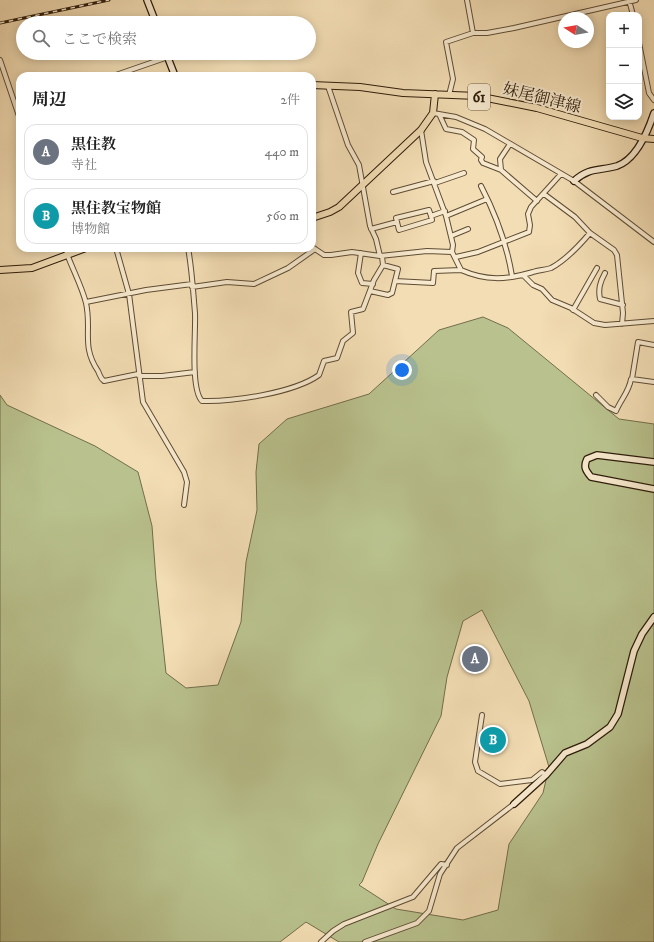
<!DOCTYPE html>
<html lang="ja">
<head>
<meta charset="utf-8">
<style>
  :root { --surface:#fff; --page:#f6f6f6; --text:#222; --muted:#767676; --line:#e0e0e0; --accent:#8f2418 }
  body { margin:0; font-family:"IM FELL DW Pica","Noto Serif JP",serif; background:var(--page); color:var(--text) }
  .controls { position:absolute; right:12px; top:12px; display:grid; overflow:hidden; border-radius:8px; box-shadow:0 2px 10px #0003 }
  .controls button { width:36px; height:36px; display:grid; place-items:center; padding:0; border:0; border-bottom:1px solid var(--line); background:var(--surface); color:var(--text); font:20px sans-serif }
  .compass { position:absolute; left:558px; top:12px; width:36px; height:36px; border-radius:50%; background:var(--surface); box-shadow:0 2px 10px #0003; rotate:281deg }
  .you { position:absolute; left:402px; top:370px; width:14px; height:14px; margin:-10px; border:3px solid #fff; border-radius:50%; background:#1a73e8; box-shadow:0 0 0 6px #1a73e833 }
  .badge { display:grid; place-items:center; width:26px; height:26px; border-radius:50%; background:var(--accent); color:#fff; font-size:13px; font-weight:700 }
  .pin { position:absolute; translate:-50% -50%; border:2px solid #fff; box-shadow:0 1px 4px #0006 }
  .list { margin:0; padding:0; list-style:none }
  h2 { display:flex; justify-content:space-between; align-items:center; height:52px; margin:0; padding:0 16px; font-size:17px }
  h2 small { font-size:13px; font-weight:400; color:var(--muted) }
  .list li { display:grid; grid-template-columns:26px 1fr auto; gap:12px; align-items:center; box-sizing:border-box; height:56px; margin:0 8px 8px; padding:0 8px; border:1px solid var(--line); border-radius:12px }
  .list b { display:block; font-size:15px; white-space:nowrap }
  .list p { margin:0; font-size:13px; white-space:nowrap; color:var(--muted) }
  .list em { font-size:13px; font-style:normal; color:var(--muted) }
  .icon { flex:none; width:22px; height:22px; fill:none; stroke:currentColor; stroke-width:2; stroke-linecap:round; stroke-linejoin:round }
  .map { position:relative; flex:none; width:654px; height:942px; overflow:hidden }
  .search { position:absolute; background:var(--surface); box-shadow:0 2px 10px #0003; left:16px; top:16px; width:300px; height:44px; display:flex; align-items:center; gap:10px; box-sizing:border-box; padding:0 14px; border-radius:22px; color:var(--muted); font-size:15px }
  .panel { position:absolute; background:var(--surface); box-shadow:0 2px 10px #0003; left:16px; top:72px; width:300px; height:180px; border-radius:12px }
  .map>svg:first-child { display:block }
</style>
</head>
<body>
<div class="map">
<svg width="654" height="942" viewBox="0 0 654 942">
  <rect width="100%" height="100%" fill="#f3ddb4"/>
  <filter id="stains"><feTurbulence type="fractalNoise" baseFrequency=".005" numOctaves="4"/><feColorMatrix values="0 0 0 0 .2 0 0 0 0 .09 0 0 0 0 .02 0 0 0 .5 -.17"/></filter>
  <radialGradient id="worn" r=".72"><stop offset=".6" stop-color="#630" stop-opacity="0"/><stop offset="1" stop-color="#630" stop-opacity=".3"/></radialGradient>
  <path fill="#b9c28e" stroke="#726e4c" fill-rule="evenodd" d="M 483,317 L 508,328 L 619,419 L 654,424 L 654,942 L 339,942 L 306,922 L 280,942 L 0,942 L 0,395 L 7,405 L 95,446 L 138,472 L 152,526 L 156,580 L 166,673 L 186,688 L 218,685 L 241,622 L 246,562 L 257,510 L 256,472 L 259,444 L 287,419 L 369,394 L 439,330 ZM 482,610 L 529,701 L 549,767 L 543,793 L 509,844 L 498,910 L 463,920 L 396,909 L 359,885 L 362,882 L 378,844 L 441,716 L 447,677 L 463,621 Z"/>
  <g fill="none" stroke-linecap="round" stroke-linejoin="round">
    <g stroke="#5e4c34" stroke-width="6">
      <path id="street" d="M 467,0 L 473,33
        M 629,0 L 633,15
        M 639,43 L 649,93 L 654,100
        M 0,60 L 20,119
        M 113,76 L 168,57
        M 328,86 L 348,145 L 359,165 L 370,226 L 376,239 L 380,256
        M 449,95 L 453,79 L 446,42 L 473,33 L 487,33 L 514,28 L 636,0
        M 433,113 L 456,117 L 485,129 L 574,181 L 654,242
        M 439,114 L 446,129 L 462,132 L 474,140 L 473,149 L 482,157 L 481,160 L 483,163 L 501,170
        M 421,130 L 426,162 L 446,216 L 453,245 L 452,252 L 461,270 C 486,281 506,280 533,272 C 538,270 545,270 551,268 C 566,260 579,246 590,233
        M 510,144 L 500,159 L 501,170 L 537,201
        M 435,183 L 464,173
        M 481,186 C 496,215 507,245 512,276
        M 393,192 L 434,181
        M 544,194 L 575,217 L 590,233 L 614,250 L 617,255 L 623,313 L 622,324
        M 431,216 L 432,220 L 399,230 L 396,218 L 429,210 L 431,216 L 445,211
        M 446,216 L 487,199
        M 371,229 L 397,222
        M 451,236 L 468,229
        M 312,247 L 324,255 L 331,255 L 352,252 L 380,256 L 427,251 L 452,252
        M 66,248 L 67,254 C 73,270 82,287 86,303 C 92,330 81,346 98,371 C 100,375 100,378 104,381 L 138,374
        M 116,248 L 129,294 L 143,402 L 184,472 L 187,482 L 184,505
        M 188,248 C 192,269 193,291 195,313 C 196,331 190,389 202,401 C 232,402 294,393 319,375 L 324,361 L 337,358 L 343,341 L 353,333 L 351,312 L 363,309 L 374,280 L 383,265 L 382,256
        M 361,253 L 358,273 L 362,283 L 373,284
        M 456,257 L 478,252 L 529,232 L 530,225 L 528,214 L 531,207 L 561,174
        M 605,273 C 600,282 598,289 600,299 L 623,305
        M 523,275 L 533,285 L 542,289 L 552,300 L 571,308 L 594,323 L 605,325 L 654,321
        M 395,281 L 433,283 L 434,271 L 461,270
        M 192,287 L 227,282 L 254,284 L 288,268 L 315,249
        M 370,291 L 388,295 L 392,293 L 398,269 L 383,265
        M 86,302 L 146,290 L 192,284
        M 573,310 L 597,268
        M 654,345 L 638,342 L 632,379 L 654,382
        M 139,376 L 162,376 L 195,372
        M 596,395 L 608,407 L 616,411 C 621,399 629,392 631,379 L 632,379
        M 482,715 L 475,762 L 478,771 L 500,784 L 532,780 L 542,772 L 546,775
        M 321,942 L 333,931 L 344,924 L 413,897 L 441,864 L 447,865
        M 365,942 L 417,923 L 429,911 L 440,874 L 457,848 L 514,804"/>
    </g>
    <g stroke="#2c1b09" stroke-width="8">
      <path id="secondary" d="M 147,0 L 156,23
        M 166,53 L 175,76
        M 574,181 C 589,167 600,171 617,166 C 637,159 648,131 654,113
        M 654,462 L 597,455 L 587,459 C 583,467 586,471 591,477 L 654,489
        M 514,804 L 546,775 L 565,753 L 587,744 L 610,727 L 618,714 L 634,651 L 642,634 L 654,617"/>
    </g>
    <g stroke="#2c1b09" stroke-width="8">
      <path id="primary" d="M 312,85 L 360,87 L 403,93 L 477,96 L 537,108 L 642,138 L 654,139
        M 312,218 L 330,212 L 339,207 L 421,130 L 433,113 L 435,94
        M 0,270 L 32,268 L 86,248"/>
    </g>
    <use href="#street" stroke="#f7e9ce" stroke-width="4"/>
    <use href="#secondary" stroke="#f7e9ce" stroke-width="5.5"/>
    <use href="#primary" stroke="#f3ddb4" stroke-width="6"/>
    <g stroke="#2c1b09" stroke-width="3">
      <path id="rail" d="M 0,23 L 109,0"/>
    </g>
    <use href="#rail" stroke="#f7e9ce" stroke-width="1.5" stroke-dasharray="4.5" stroke-linecap="butt"/>
  </g>
  <g text-anchor="middle" dominant-baseline="central" stroke-width="4" stroke-linejoin="round" paint-order="stroke">
    <rect fill="#f7e9ce" stroke="#695944" stroke-width="1" x="468" y="84" width="22" height="26" rx="3"/>
    <g font-size="15" font-weight="bold" fill="#2c1b09">
      <text x="479" y="97">61</text>
    </g>
    <g font-size="16" fill="#2c1b09" stroke="#f7e9ce">
      <text transform="translate(542 98) rotate(14)">妹尾御津線</text>
    </g>
  </g>
  <rect width="100%" height="100%" filter="url(#stains)"/>
  <rect width="100%" height="100%" fill="url(#worn)"/>
</svg>
<div class="controls">
<button>+</button>
<button>−</button>
<button><svg class="icon" aria-label="layers" viewBox="0 0 24 24"><path d="M12 4l9 5-9 5-9-5zM3 14l9 5 9-5"/></svg></button>
</div>
<svg class="compass" viewBox="-18 -18 36 36"><path d="M0-13l5 13h-10z" fill="#e53935"/><path d="M0 13l5-13h-10z" fill="#767676"/></svg>
<div class="you"></div>
<div class="pin badge" style="left:475px;top:659px;background:#6b7280">A</div>
<div class="pin badge" style="left:493px;top:740px;background:#0f9aa8">B</div>
<div class="search"><svg class="icon" aria-label="search" viewBox="0 0 24 24"><circle cx="10" cy="10" r="6"/><path d="M15 15l6 6"/></svg>ここで検索</div>
<section class="panel">
<h2>周辺<small>2件</small></h2>
<ul class="list">
<li><span class="badge" style="background:#6b7280">A</span><div><b>黒住教</b><p>寺社</p></div><em>440 m</em></li>
<li><span class="badge" style="background:#0f9aa8">B</span><div><b>黒住教宝物館</b><p>博物館</p></div><em>560 m</em></li>
</ul>
</section>
</div>
</body>
</html>
